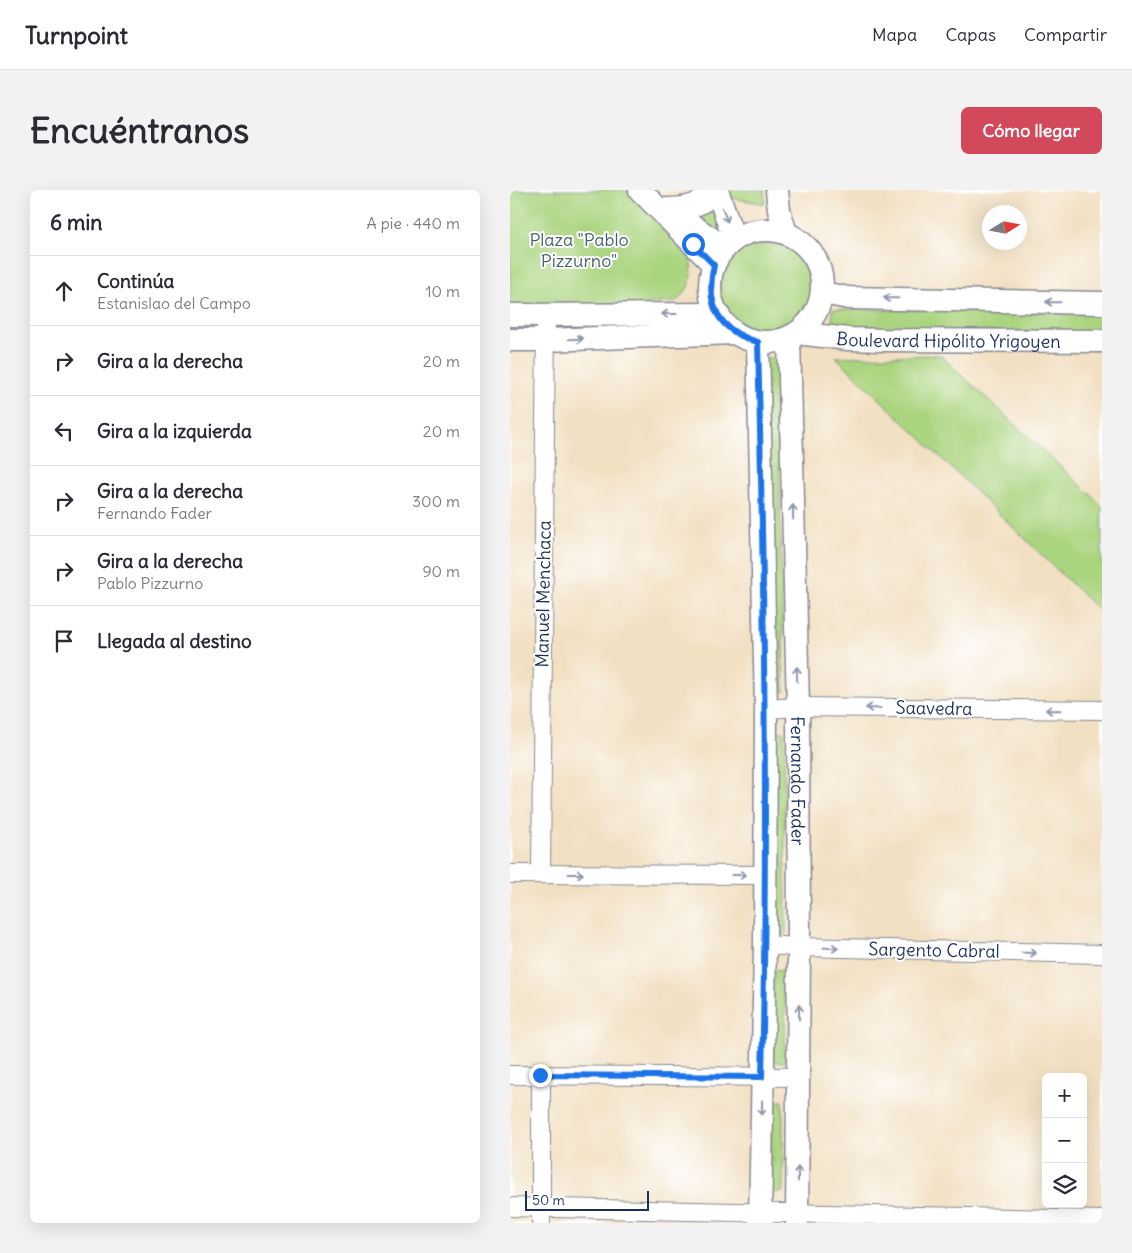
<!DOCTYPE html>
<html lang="es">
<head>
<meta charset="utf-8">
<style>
  :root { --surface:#fff; --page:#f2f2f3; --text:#2b2b33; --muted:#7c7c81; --line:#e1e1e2; --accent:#d1495b }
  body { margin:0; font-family:Delius,sans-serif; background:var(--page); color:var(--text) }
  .controls { position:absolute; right:15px; bottom:15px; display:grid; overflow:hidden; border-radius:8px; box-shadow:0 5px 20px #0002 }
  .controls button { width:45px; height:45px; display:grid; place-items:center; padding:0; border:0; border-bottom:1px solid var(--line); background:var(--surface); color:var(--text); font:25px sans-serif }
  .compass { position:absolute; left:472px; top:15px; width:45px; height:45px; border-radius:50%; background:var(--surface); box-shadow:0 5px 20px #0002; rotate:79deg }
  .scale { position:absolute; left:15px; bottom:12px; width:124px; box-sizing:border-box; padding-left:5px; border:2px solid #1b2f5e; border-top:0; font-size:14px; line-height:18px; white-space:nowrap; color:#1b2f5e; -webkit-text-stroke:4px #fff; paint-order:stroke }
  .stop { position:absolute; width:15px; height:15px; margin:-11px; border:4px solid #1a73e8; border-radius:50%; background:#fff }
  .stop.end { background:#1a73e8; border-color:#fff; box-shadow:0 1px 5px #0008 }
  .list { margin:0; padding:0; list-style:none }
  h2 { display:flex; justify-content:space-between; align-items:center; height:65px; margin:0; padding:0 20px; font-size:21px }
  h2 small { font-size:16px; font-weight:400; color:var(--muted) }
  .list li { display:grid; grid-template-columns:32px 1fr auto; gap:15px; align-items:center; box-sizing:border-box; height:70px; padding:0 20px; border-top:1px solid var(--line) }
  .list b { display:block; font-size:19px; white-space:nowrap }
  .list p { margin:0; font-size:16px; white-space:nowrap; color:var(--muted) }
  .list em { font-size:16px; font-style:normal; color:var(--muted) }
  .icon { flex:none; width:28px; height:28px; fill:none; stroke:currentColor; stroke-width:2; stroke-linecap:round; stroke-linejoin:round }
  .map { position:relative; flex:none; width:592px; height:1033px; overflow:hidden; border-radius:8px }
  header { display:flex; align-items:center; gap:30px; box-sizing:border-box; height:70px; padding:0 25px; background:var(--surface); border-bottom:1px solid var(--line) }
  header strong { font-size:24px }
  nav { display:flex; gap:28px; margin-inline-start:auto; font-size:18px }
  .intro { display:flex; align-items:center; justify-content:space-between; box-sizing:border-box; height:120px; padding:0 30px }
  h1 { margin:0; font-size:35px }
  .button { padding:12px 22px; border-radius:8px; background:var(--accent); color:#fff; font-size:18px; font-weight:700 }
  main { display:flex; gap:30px; padding:0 30px }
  aside { flex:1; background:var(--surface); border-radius:8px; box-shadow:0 5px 20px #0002 }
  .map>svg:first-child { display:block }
</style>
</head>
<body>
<header>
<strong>Turnpoint</strong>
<nav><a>Mapa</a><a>Capas</a><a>Compartir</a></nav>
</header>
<div class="intro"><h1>Encuéntranos</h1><a class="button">Cómo llegar</a></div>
<main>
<aside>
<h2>6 min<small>A pie · 440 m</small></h2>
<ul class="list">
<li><svg class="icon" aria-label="ahead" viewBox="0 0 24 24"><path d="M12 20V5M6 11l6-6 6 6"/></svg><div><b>Continúa</b><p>Estanislao del Campo</p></div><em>10 m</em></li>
<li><svg class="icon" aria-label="right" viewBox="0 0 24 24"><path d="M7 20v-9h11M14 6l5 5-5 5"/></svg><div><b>Gira a la derecha</b></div><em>20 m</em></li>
<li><svg class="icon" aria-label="left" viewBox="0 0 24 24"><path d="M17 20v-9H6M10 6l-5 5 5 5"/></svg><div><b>Gira a la izquierda</b></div><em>20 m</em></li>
<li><svg class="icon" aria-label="right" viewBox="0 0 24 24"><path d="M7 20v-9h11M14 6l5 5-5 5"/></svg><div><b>Gira a la derecha</b><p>Fernando Fader</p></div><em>300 m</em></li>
<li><svg class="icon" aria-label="right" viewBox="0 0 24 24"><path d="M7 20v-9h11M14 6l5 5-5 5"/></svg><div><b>Gira a la derecha</b><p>Pablo Pizzurno</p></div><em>90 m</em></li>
<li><svg class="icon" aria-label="arrive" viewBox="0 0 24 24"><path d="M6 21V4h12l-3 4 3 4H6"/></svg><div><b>Llegada al destino</b></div></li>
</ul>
</aside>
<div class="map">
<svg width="592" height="1033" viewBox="0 0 592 1033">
  <rect width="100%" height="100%" fill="#fff"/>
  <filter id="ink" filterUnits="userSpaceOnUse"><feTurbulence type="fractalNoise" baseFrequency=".02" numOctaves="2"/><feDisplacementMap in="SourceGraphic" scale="10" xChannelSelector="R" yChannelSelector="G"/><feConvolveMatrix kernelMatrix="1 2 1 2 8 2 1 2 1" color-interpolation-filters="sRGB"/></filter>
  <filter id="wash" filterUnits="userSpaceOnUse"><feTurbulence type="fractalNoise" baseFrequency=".0096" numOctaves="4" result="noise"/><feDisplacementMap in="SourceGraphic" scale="20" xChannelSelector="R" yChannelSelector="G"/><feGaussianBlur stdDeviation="1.12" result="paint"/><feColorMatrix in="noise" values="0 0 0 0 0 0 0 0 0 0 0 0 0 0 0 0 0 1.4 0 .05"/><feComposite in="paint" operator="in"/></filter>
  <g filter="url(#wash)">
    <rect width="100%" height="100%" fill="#f2e0c2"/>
    <path fill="#abd47f" stroke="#63826e" d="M 0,0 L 120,0 C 134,14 147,29 161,43 C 166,48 173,54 177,61 C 186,79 182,102 164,112 L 63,119 L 0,120 Z
      M 215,0 L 254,0 L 255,14 L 216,7 Z
      M 199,13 L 214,42 L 209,49 L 178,25 Z
      M210 99a46 46 0 1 1 92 0a46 46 0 1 1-92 0Z
      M 322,119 L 592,123 L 592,143 L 322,139 Z
      M 430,165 L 592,315 L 592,423 L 326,167 Z
      M 267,167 L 274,502 L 262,502 L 256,168 Z
      M 263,542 L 274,542 L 276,744 L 264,744 Z
      M 275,780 L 275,872 L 263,872 L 264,781 Z
      M 273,911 L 273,1002 L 261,1003 L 261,912 Z"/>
  </g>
  <g filter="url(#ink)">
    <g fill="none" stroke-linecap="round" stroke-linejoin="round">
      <g stroke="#868890" stroke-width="20">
        <path id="minor" d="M 256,519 L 288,517 L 592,520
          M 0,684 L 255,685
          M 31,684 L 36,125
          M 255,755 L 289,757 L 592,764
          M 0,885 L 288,887
          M 31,885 L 31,1033
          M 0,1017 L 592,1030"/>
      </g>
      <g stroke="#868890" stroke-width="25">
        <g id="tertiary">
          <path d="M 130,0 L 204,75"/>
          <path d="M 207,0 L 224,49"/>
          <path d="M 267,0 L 269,20 L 276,43"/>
          <path d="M 157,19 C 177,19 192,16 205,0"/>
          <path d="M 170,27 L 215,58"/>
          <circle cx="256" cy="96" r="56"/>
          <path d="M 312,103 L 339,108 L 592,113"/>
          <path d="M 0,125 L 208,124"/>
          <path id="s1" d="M 287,143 L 338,149 L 373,150 L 592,151"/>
          <path id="s2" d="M 279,147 L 288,517 L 289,757 L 287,1033"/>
          <path d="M 0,150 L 36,150 L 225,143"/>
          <path d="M 248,152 L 256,519 L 255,755 L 250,1033"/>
        </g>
      </g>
      <use href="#minor" stroke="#fff" stroke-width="18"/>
      <use href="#tertiary" stroke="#fff" stroke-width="22"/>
    </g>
    <defs><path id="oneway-shaft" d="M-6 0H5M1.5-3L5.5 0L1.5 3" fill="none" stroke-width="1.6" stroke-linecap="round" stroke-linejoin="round" transform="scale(1.25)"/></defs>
    <g stroke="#8d97ae">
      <use href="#oneway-shaft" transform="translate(215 25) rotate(69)"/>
      <use href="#oneway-shaft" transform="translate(381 108) rotate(-179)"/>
      <use href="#oneway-shaft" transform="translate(543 112) rotate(-179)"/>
      <use href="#oneway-shaft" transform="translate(159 124) rotate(180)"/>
      <use href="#oneway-shaft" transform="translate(66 149) rotate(-2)"/>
      <use href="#oneway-shaft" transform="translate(283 322) rotate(-91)"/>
      <use href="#oneway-shaft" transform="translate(287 484) rotate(-91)"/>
      <use href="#oneway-shaft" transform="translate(363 518) rotate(-179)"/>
      <use href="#oneway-shaft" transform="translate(543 520) rotate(-179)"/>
      <use href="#oneway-shaft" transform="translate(66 684)"/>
      <use href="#oneway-shaft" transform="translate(229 685)"/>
      <use href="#oneway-shaft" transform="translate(321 758) rotate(1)"/>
      <use href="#oneway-shaft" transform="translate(519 763) rotate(1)"/>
      <use href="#oneway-shaft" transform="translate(289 822) rotate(-90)"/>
      <use href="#oneway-shaft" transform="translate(252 918) rotate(91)"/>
      <use href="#oneway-shaft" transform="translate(288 984) rotate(-90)"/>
    </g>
  </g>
  <g fill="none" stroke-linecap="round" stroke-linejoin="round" filter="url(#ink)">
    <path stroke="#1a73e8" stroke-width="6" d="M 30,885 L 252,887 C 258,642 254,397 248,152 C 208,141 195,114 204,75 L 183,54"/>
  </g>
  <g text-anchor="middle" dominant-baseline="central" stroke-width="4" stroke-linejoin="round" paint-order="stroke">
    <g font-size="18" fill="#466168" stroke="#fff">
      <text x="69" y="49">Plaza "Pablo<tspan x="69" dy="21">Pizzurno"</tspan></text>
    </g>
    <g font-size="18" fill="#1b2f5e" stroke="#fff">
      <text stroke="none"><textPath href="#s1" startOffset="152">Boulevard Hipólito Yrigoyen</textPath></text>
      <text transform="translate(33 404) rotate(-89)">Manuel Menchaca</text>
      <text transform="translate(424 518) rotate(1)">Saavedra</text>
      <text stroke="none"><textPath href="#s2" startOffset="444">Fernando Fader</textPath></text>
      <text transform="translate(424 760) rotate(1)">Sargento Cabral</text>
    </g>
  </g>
</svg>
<div class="controls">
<button>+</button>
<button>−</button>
<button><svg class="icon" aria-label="layers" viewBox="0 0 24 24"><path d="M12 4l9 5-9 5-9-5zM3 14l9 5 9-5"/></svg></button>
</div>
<svg class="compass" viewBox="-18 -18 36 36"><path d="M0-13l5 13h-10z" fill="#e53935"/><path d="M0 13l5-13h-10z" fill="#7c7c81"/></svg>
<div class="scale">50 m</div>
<div class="stop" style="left:183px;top:54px"></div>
<div class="stop end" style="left:30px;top:885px"></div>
</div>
</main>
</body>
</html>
